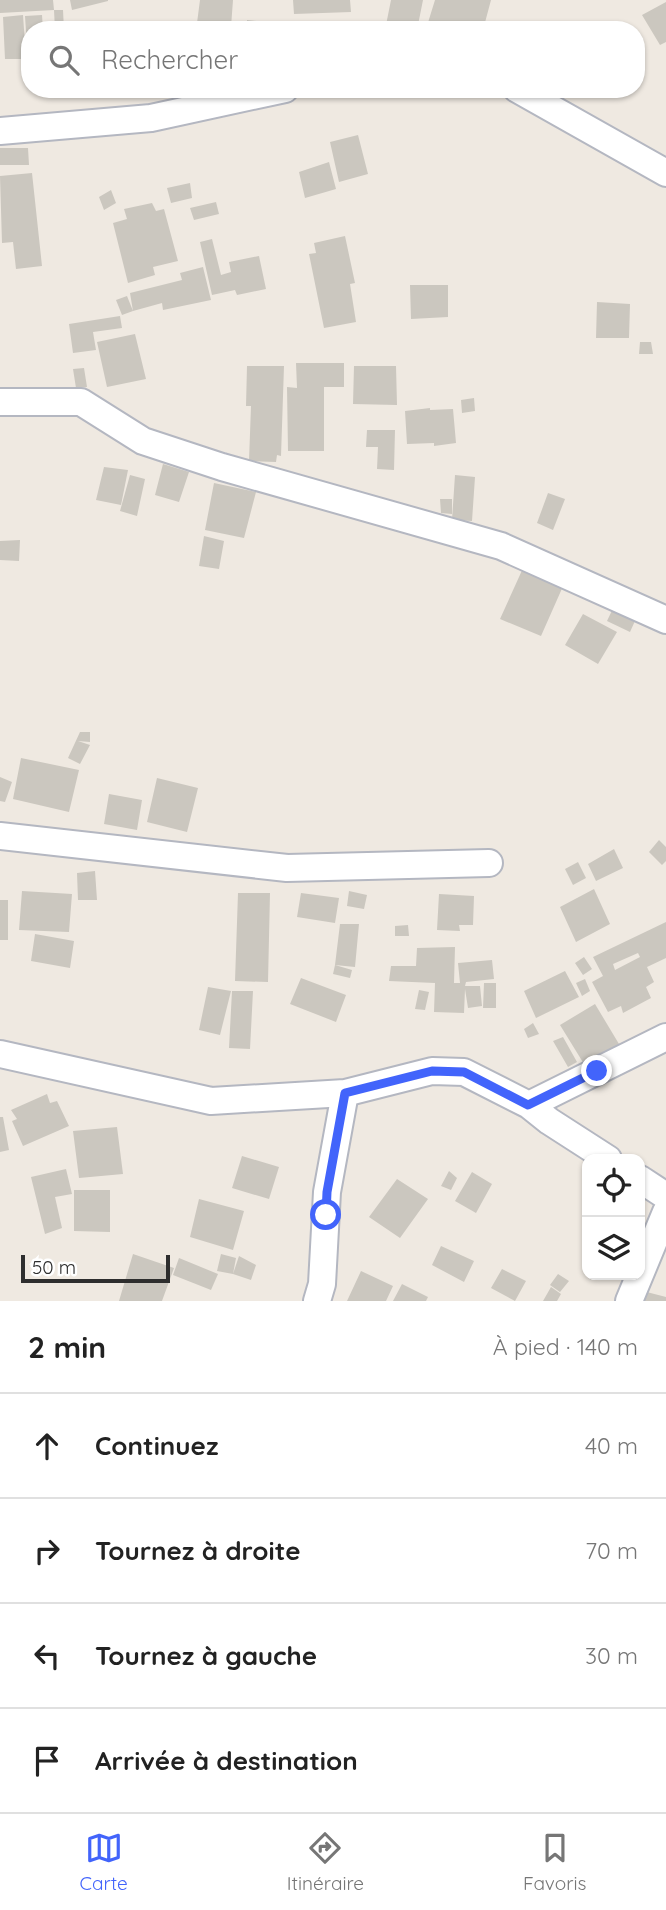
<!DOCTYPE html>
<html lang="fr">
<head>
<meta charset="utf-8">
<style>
  :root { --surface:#fff; --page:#f2f2f2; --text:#222; --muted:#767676; --line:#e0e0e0; --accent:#4264fb }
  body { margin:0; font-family:Quicksand,sans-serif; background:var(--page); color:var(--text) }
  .controls { position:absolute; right:21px; bottom:21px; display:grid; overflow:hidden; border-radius:14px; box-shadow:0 2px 5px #0004 }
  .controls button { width:63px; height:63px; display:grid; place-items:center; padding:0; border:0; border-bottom:2px solid var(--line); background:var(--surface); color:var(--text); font:35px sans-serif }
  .scale { position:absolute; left:21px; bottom:18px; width:149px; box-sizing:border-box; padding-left:7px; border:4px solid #2e2e2e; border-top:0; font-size:19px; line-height:24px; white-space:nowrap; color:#2e2e2e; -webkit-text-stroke:5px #fff; paint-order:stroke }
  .stop { position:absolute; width:21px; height:21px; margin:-16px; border:5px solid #4264fb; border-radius:50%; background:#fff }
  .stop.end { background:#4264fb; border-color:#fff; box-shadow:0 2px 7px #0008 }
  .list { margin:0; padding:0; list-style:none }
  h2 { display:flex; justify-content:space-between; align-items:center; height:91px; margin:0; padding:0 28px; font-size:30px }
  h2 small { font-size:23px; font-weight:400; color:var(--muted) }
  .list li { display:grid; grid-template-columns:46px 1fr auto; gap:21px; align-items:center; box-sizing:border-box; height:105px; padding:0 28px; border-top:2px solid var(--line) }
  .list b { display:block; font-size:26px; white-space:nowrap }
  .list em { font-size:23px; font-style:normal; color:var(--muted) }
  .icon { flex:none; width:38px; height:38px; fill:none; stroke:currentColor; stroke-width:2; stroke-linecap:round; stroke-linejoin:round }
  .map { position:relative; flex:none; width:666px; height:1301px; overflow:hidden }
  .search { position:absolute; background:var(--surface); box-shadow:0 2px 5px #0004; left:21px; right:21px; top:21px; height:77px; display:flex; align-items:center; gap:18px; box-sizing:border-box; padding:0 24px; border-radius:28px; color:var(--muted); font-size:26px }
  .sheet { height:511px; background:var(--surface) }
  nav { display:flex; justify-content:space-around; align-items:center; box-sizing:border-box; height:98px; border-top:2px solid var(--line); background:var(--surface); font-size:19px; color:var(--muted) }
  nav a { display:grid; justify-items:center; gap:4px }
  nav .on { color:var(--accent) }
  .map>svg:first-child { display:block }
</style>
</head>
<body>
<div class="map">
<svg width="666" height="1301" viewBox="0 0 666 1301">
  <rect width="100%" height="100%" fill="#efe9e1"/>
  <path fill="#cbc7bf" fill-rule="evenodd" d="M 0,0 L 53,0 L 54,10 L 0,13 Z
    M 70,0 L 108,0 L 108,1 L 72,10 Z
    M 200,0 L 233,0 L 231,27 L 197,23 Z
    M 293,0 L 350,0 L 351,12 L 294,14 Z
    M 391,0 L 423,0 L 417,30 L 385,30 Z
    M 435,0 L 491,0 L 483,30 L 426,29 Z
    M 666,2 L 666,42 L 660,45 L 642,15 Z
    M 54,10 L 63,10 L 64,30 L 55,30 Z
    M 23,15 L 26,59 L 5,59 L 3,17 Z
    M 42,15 L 43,30 L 30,30 L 30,62 L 28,62 L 25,16 Z
    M 247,20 L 266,22 L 266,30 L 247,30 Z
    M 358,135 L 368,174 L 339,182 L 330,142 Z
    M 0,148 L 28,148 L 29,165 L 0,165 Z
    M 329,162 L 336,189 L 305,198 L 299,172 Z
    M 32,173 L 42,266 L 16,269 L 13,242 L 2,243 L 0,176 Z
    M 190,183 L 192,198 L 171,203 L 167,188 Z
    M 111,190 L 116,203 L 104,210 L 99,197 Z
    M 216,202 L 219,214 L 194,220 L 190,208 Z
    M 152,203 L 156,211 L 164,209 L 178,261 L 153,267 L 155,275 L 128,283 L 113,223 L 127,219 L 124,209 Z
    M 345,236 L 355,283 L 350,284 L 356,322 L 324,328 L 309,254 L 316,253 L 314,243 Z
    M 212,239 L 221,275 L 231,272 L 229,262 L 259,256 L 266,289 L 237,295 L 235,290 L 212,295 L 200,242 Z
    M 203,267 L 211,300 L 163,310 L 162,303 L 133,311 L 130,293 L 182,280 L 180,273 Z
    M 410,285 L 448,285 L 448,317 L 411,319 Z
    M 127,296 L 133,311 L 122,315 L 116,300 Z
    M 597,302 L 630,304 L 629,338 L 596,338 Z
    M 120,316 L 122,328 L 93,332 L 96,350 L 73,353 L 69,324 Z
    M 135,334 L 146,379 L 107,387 L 97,342 Z
    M 640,342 L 651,342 L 653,354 L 639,354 Z
    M 296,363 L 344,363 L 344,387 L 324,387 L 324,451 L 288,451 L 287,387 L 297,388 Z
    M 247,366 L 284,366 L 281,456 L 277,455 L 276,462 L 249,461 L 251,406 L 246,406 Z
    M 354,366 L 396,366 L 397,405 L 353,404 Z
    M 84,368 L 87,387 L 76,388 L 73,369 Z
    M 474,398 L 475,411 L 462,413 L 461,400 Z
    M 430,408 L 430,410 L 453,409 L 456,443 L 434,446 L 434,443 L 407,444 L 405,411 Z
    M 367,430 L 395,430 L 394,470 L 377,469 L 378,447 L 366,447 Z
    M 163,464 L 189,472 L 179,502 L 155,495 Z
    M 104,467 L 128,470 L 121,505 L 96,500 Z
    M 130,475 L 145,479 L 137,516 L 120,511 Z
    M 455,475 L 475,477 L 472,521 L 452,520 Z
    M 214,483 L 256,492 L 244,538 L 205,530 Z
    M 548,493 L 565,499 L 553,530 L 537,523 Z
    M 440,499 L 452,499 L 452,514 L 441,513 Z
    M 204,536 L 224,541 L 219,569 L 199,566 Z
    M 20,540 L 19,561 L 0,560 L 0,541 Z
    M 524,566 L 564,584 L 541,636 L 500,619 Z
    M 617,600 L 639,612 L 630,632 L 607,621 Z
    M 583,614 L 617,632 L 598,664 L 565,645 Z
    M 80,732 L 90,732 L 90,742 L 78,741 L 90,745 L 80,764 L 68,758 Z
    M 21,758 L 79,770 L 69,812 L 13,799 Z
    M 0,777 L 12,782 L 5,802 L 0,801 Z
    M 157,778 L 198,788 L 187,832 L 147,822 Z
    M 109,794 L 142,800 L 137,830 L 104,824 Z
    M 659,840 L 666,847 L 666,861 L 662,865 L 649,852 Z
    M 614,849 L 623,868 L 596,881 L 588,864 Z
    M 578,862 L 586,878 L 573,885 L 565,869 Z
    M 95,871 L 97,900 L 78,900 L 77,873 Z
    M 594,889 L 610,924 L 576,942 L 560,907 Z
    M 22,891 L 72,894 L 69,932 L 19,930 Z
    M 349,891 L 367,895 L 364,909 L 347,906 Z
    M 238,893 L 270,893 L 268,982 L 235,981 Z
    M 301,893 L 339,898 L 335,923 L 297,917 Z
    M 439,894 L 474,896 L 473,925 L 459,925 L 460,931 L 437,930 Z
    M 0,900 L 8,900 L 8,940 L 0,940 Z
    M 666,922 L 666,958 L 647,967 L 654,982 L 646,987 L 651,998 L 623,1013 L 621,1006 L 608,1012 L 592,982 L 603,976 L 593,957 ZM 638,953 L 640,957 L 615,970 L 613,964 Z
    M 340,924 L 359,924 L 355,967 L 335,965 Z
    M 408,925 L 409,936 L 395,936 L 395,926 Z
    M 35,934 L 74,941 L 70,968 L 31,961 Z
    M 455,947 L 454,983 L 460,983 L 458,963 L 492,960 L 494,979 L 466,982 L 465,986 L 480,986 L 482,1006 L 468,1008 L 465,989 L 464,1013 L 434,1012 L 435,983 L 389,981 L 391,966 L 416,966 L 417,948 Z
    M 584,957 L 592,969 L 583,975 L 575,963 Z
    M 335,965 L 352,970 L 350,978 L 333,974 Z
    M 565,971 L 579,997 L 536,1018 L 524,991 Z
    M 301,978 L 346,995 L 336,1022 L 290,1004 Z
    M 585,979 L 590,991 L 582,996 L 576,983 Z
    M 484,983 L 496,983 L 496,1008 L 483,1008 Z
    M 208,987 L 231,991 L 220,1035 L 199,1030 Z
    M 419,990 L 429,992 L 425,1010 L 415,1009 Z
    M 232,991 L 253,991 L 250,1049 L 229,1048 Z
    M 595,1004 L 619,1044 L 584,1064 L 560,1025 Z
    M 533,1023 L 539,1034 L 528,1038 L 524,1029 Z
    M 563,1037 L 577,1062 L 568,1067 L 553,1041 Z
    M 47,1094 L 50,1103 L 57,1101 L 69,1126 L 23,1146 L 12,1121 L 17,1119 L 11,1110 Z
    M 0,1117 L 3,1117 L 9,1150 L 0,1152 Z
    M 117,1127 L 123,1174 L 79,1178 L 73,1131 Z
    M 242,1156 L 279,1167 L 269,1199 L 232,1188 Z
    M 66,1169 L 72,1194 L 55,1197 L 62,1228 L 45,1234 L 31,1177 Z
    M 449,1171 L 457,1178 L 451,1190 L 441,1186 Z
    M 472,1172 L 492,1184 L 476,1213 L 455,1201 Z
    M 397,1179 L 428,1199 L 400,1238 L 369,1217 Z
    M 74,1190 L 110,1190 L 110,1232 L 74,1231 Z
    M 199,1199 L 244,1211 L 233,1250 L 190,1237 Z
    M 441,1246 L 474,1261 L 464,1282 L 432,1265 Z
    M 133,1254 L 174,1268 L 162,1301 L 119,1301 Z
    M 221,1254 L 236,1258 L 233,1274 L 217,1271 Z
    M 239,1256 L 256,1265 L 251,1280 L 233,1274 Z
    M 179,1258 L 218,1274 L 211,1290 L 173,1275 Z
    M 502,1269 L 526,1281 L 515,1301 L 491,1288 Z
    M 361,1271 L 393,1286 L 386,1301 L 347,1301 Z
    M 558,1274 L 569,1281 L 560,1292 L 550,1285 Z
    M 402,1284 L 428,1297 L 426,1301 L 393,1301 Z
    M 551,1287 L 561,1294 L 557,1301 L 543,1301 Z
    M 639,1290 L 666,1297 L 666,1301 L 636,1301 Z"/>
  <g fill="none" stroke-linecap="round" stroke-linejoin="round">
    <g stroke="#b4b7c1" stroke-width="30">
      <path id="minor" d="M 517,89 L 666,173
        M 0,131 L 151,118 L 285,89
        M 0,402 L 81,402 L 143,441 L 222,467 L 501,546 L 666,620
        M 0,836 L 287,868 L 489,863
        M 0,1054 L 211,1101 L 345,1093 L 432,1071 L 464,1072 L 529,1105 L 666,1037
        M 529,1105 L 549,1121 L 608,1159
        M 640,1179 L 666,1196
        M 317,1301 L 322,1284 L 327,1192 L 345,1093
        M 629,1301 L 666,1212"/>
    </g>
    <use href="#minor" stroke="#fff" stroke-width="26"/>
  </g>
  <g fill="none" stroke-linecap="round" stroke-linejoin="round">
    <path stroke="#4264fb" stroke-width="9" d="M 326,1215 L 327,1192 L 345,1093 L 432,1071 L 464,1072 L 528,1105 L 597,1071"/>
  </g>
</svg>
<div class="controls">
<button><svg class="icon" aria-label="locate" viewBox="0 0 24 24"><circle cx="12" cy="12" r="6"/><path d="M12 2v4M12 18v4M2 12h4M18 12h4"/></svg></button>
<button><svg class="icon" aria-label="layers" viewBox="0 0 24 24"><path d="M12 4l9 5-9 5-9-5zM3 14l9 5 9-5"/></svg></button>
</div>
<div class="scale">50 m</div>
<div class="stop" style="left:326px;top:1215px"></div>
<div class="stop end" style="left:597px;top:1071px"></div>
<div class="search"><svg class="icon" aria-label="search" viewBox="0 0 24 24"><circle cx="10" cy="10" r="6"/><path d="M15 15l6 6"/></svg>Rechercher</div>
</div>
<section class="sheet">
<h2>2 min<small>À pied · 140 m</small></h2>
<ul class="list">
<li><svg class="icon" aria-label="ahead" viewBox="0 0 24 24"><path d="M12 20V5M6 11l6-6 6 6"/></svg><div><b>Continuez</b></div><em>40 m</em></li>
<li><svg class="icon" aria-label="right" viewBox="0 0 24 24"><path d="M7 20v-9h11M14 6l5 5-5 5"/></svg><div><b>Tournez à droite</b></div><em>70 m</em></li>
<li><svg class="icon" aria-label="left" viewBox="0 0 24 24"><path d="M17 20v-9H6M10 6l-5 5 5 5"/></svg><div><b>Tournez à gauche</b></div><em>30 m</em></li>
<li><svg class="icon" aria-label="arrive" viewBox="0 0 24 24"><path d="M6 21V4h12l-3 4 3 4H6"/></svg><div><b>Arrivée à destination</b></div></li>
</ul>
</section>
<nav>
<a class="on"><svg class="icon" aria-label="map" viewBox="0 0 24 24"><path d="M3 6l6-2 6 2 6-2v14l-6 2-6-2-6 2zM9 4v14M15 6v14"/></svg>Carte</a>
<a><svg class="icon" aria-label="directions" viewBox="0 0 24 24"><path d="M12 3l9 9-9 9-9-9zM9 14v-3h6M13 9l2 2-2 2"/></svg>Itinéraire</a>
<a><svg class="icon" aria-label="saved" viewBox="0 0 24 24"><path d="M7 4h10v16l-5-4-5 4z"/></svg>Favoris</a>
</nav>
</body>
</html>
